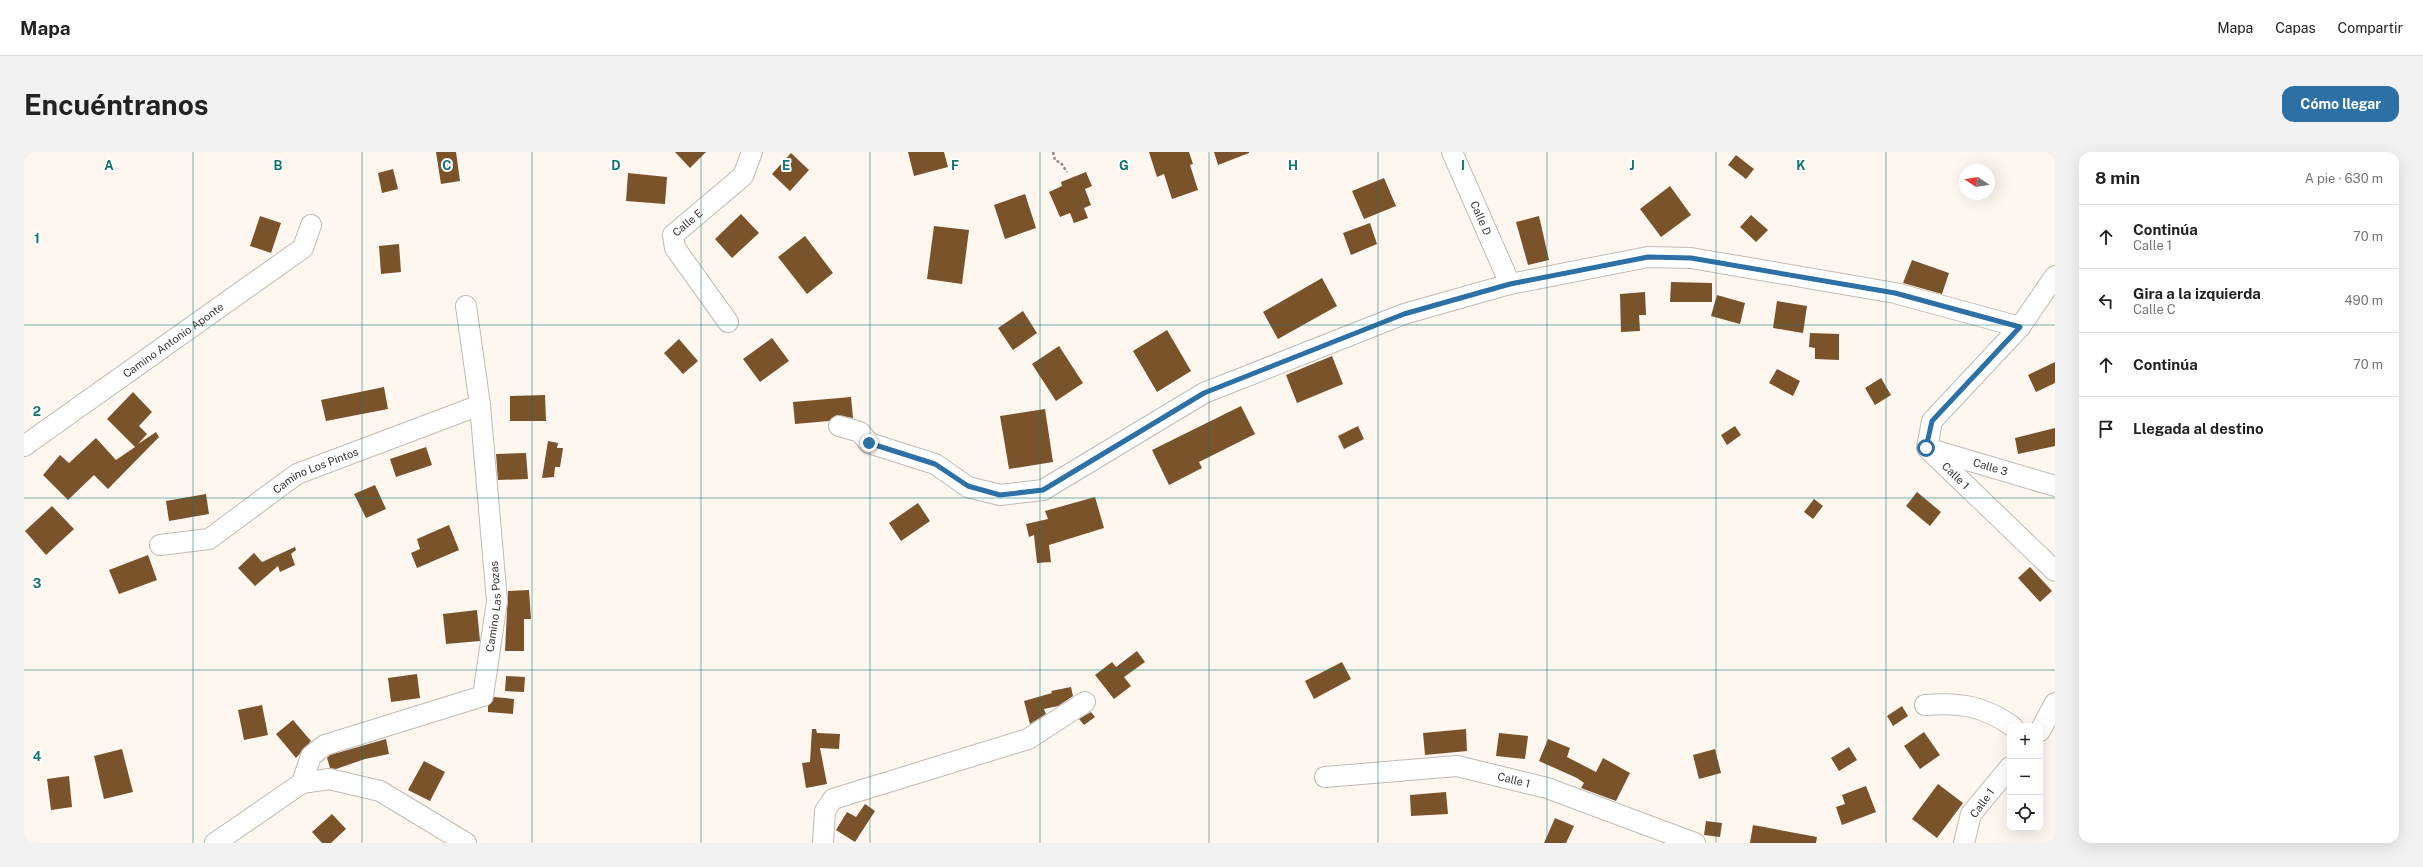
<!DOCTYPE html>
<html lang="es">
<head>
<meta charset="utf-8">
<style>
  :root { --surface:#fff; --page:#f2f2f2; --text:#222; --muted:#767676; --line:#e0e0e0; --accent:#2c70a5 }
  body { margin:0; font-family:"Public Sans",sans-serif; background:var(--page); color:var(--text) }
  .controls { position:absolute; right:12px; bottom:12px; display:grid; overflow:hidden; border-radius:8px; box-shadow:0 4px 16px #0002 }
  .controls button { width:36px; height:36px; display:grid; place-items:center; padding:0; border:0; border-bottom:1px solid var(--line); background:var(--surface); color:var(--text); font:20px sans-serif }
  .compass { position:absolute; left:1935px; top:12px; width:36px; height:36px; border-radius:50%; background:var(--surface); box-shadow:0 4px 16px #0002; rotate:282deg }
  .stop { position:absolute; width:12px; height:12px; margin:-9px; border:3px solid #2c70a5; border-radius:50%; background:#fff }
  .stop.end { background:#2c70a5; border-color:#fff; box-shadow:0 1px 4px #0008 }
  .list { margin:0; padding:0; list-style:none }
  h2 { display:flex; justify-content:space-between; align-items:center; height:52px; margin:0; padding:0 16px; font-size:17px }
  h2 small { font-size:13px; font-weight:400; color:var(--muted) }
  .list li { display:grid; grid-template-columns:26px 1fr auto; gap:12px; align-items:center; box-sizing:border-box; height:64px; padding:0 16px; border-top:1px solid var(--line) }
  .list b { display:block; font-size:15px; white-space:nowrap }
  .list p { margin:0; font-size:13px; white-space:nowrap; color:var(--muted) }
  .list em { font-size:13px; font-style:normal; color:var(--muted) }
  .icon { flex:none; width:22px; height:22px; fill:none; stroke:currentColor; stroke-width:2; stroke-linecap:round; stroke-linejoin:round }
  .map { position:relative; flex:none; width:2031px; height:691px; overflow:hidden; border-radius:12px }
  header { display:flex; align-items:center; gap:24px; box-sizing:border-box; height:56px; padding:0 20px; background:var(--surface); border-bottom:1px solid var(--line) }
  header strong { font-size:19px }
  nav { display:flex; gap:22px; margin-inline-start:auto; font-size:14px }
  .intro { display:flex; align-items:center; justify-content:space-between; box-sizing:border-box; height:96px; padding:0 24px }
  h1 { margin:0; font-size:28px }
  .button { padding:10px 18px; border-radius:12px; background:var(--accent); color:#fff; font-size:14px; font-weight:700 }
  main { display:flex; gap:24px; padding:0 24px }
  aside { flex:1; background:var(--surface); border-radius:12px; box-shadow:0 4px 16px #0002 }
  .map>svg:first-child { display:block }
</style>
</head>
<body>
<header>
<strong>Mapa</strong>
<nav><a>Mapa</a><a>Capas</a><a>Compartir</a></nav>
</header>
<div class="intro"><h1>Encuéntranos</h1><a class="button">Cómo llegar</a></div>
<main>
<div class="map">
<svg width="2031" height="691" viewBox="0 0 2031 691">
  <rect width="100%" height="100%" fill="#fdf7f0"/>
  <path fill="#7a532a" d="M 412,0 L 432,0 L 436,29 L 417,32 Z
    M 651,0 L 682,0 L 666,16 Z
    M 884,0 L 920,0 L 924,15 L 890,24 Z
    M 1125,0 L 1165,0 L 1169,12 L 1166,13 L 1174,38 L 1148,47 L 1140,22 L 1133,25 Z
    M 1190,0 L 1225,0 L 1225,1 L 1194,13 Z
    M 767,1 L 785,18 L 766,39 L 748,22 Z
    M 1712,3 L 1730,17 L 1722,27 L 1704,13 Z
    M 369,17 L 374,37 L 358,41 L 354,21 Z
    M 1062,20 L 1068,34 L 1061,37 L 1067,53 L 1060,56 L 1064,66 L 1050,71 L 1046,61 L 1036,65 L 1025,40 L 1038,34 L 1037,30 Z
    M 604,21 L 643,25 L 641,52 L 602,49 Z
    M 1360,26 L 1372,54 L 1340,67 L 1328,39 Z
    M 1646,34 L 1667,63 L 1637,85 L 1616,57 Z
    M 1001,42 L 1012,76 L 981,87 L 970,53 Z
    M 717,62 L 735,81 L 708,106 L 691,87 Z
    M 1727,63 L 1744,78 L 1732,90 L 1716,75 Z
    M 236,64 L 257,71 L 247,101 L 226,94 Z
    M 1515,64 L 1525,108 L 1504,113 L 1492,70 Z
    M 1346,71 L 1353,92 L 1327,103 L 1319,81 Z
    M 910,74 L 945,78 L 938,132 L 903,127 Z
    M 781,84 L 809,121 L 783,142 L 754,105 Z
    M 375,92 L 377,120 L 357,122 L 355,94 Z
    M 1888,108 L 1925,121 L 1918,142 L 1879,131 Z
    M 1298,126 L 1313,154 L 1254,187 L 1239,160 Z
    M 1647,130 L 1688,131 L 1688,150 L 1646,150 Z
    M 1621,140 L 1622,163 L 1615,163 L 1616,179 L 1597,180 L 1596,142 Z
    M 1693,143 L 1721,151 L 1716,172 L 1687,164 Z
    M 1753,149 L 1783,154 L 1779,181 L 1749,176 Z
    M 999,159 L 1013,181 L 989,198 L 974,176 Z
    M 1143,178 L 1167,219 L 1133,240 L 1109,199 Z
    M 1786,181 L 1815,182 L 1815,208 L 1791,207 L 1791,196 L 1785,195 Z
    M 748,186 L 765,209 L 736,230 L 719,207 Z
    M 655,187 L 674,209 L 659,222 L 640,201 Z
    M 1035,194 L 1059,231 L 1032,249 L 1008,212 Z
    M 1308,204 L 1319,232 L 1273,251 L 1262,223 Z
    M 2031,210 L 2031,231 L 2012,240 L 2004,223 Z
    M 1753,217 L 1776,229 L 1769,244 L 1745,231 Z
    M 1857,226 L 1867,243 L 1851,253 L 1841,236 Z
    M 360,235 L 364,257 L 302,269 L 297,248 Z
    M 109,240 L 128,260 L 115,274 L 123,282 L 114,292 L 132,280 L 135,285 L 84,337 L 70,323 L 44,348 L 19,323 L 36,303 L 45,311 L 72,286 L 92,308 L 111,295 L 83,267 Z
    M 521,243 L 522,269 L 486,269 L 486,244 Z
    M 827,245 L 829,266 L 813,263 L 805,269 L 771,272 L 769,250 Z
    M 1217,254 L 1231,282 L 1175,310 L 1178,316 L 1145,333 L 1128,298 Z
    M 1021,257 L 1029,310 L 985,317 L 976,264 Z
    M 1334,274 L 1340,287 L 1320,297 L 1314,284 Z
    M 1711,274 L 1717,283 L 1703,293 L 1697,283 Z
    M 2031,276 L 2031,294 L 1994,302 L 1991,286 Z
    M 524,289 L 534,291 L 533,296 L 539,296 L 536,315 L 531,315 L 530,325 L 518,326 Z
    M 402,295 L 408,313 L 372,325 L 366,307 Z
    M 502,301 L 504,327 L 474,328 L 472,302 Z
    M 351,333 L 362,357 L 342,366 L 330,342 Z
    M 1893,340 L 1917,360 L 1906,374 L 1882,354 Z
    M 182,342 L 185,362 L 145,369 L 142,349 Z
    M 1071,345 L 1080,376 L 1025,393 L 1027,410 L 1013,411 L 1010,383 L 1005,385 L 1002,372 L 1024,367 L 1021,359 Z
    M 1790,347 L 1799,354 L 1789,367 L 1780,360 Z
    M 894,351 L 906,369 L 877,389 L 865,371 Z
    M 28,354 L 50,377 L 22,403 L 1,379 Z
    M 425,373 L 435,398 L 393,416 L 387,401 L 396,397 L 393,387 Z
    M 271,395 L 272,398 L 267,402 L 271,413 L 256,420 L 254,414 L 231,434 L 214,416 L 230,401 L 238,410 Z
    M 124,403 L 133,428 L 95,442 L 85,418 Z
    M 2006,415 L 2028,439 L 2016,450 L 1994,426 Z
    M 505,438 L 507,467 L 500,467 L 500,499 L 481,499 L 484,439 Z
    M 453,458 L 456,489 L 422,492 L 419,462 Z
    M 1113,499 L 1121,510 L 1100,525 L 1107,534 L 1090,547 L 1071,523 L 1088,510 L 1092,515 Z
    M 1318,510 L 1327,527 L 1290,547 L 1281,529 Z
    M 393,522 L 396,546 L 367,550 L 364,526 Z
    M 482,524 L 501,525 L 500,540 L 481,539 Z
    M 1047,535 L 1049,544 L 1034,554 L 1020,557 L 1022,562 L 1006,572 L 1000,549 L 1028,541 L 1027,539 Z
    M 470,545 L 490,547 L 489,562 L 464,560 L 464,554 Z
    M 238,553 L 244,583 L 220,588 L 214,558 Z
    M 1878,554 L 1884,564 L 1869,574 L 1863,564 Z
    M 1067,560 L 1071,565 L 1060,573 L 1055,567 Z
    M 269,568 L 287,589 L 272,606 L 252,582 Z
    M 788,577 L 792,577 L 793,581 L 816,582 L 815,597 L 796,596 L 803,632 L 782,636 L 778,611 L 786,610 Z
    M 1442,577 L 1443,599 L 1401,603 L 1399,581 Z
    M 1900,580 L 1916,603 L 1896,617 L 1880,594 Z
    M 1475,581 L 1504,584 L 1501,607 L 1472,604 Z
    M 362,587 L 365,602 L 341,607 L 312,617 L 306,616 L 303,606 L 306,603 Z
    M 1524,587 L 1546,596 L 1543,605 L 1572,620 L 1579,606 L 1606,621 L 1592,649 L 1557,636 L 1560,631 L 1553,626 L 1515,609 Z
    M 1825,595 L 1833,608 L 1815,619 L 1807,606 Z
    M 98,597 L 109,640 L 80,647 L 70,604 Z
    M 1691,597 L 1697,621 L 1675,627 L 1669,603 Z
    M 400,609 L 421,620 L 406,649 L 384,638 Z
    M 45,624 L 48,655 L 27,658 L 23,627 Z
    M 1914,632 L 1939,651 L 1913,686 L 1888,667 Z
    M 1842,634 L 1852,660 L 1818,673 L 1812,655 L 1821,652 L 1818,643 Z
    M 1422,640 L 1424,662 L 1387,664 L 1386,643 Z
    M 841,652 L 851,659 L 831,690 L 812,678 L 823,660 L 832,665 Z
    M 308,662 L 322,677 L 307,691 L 298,691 L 288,680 Z
    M 1531,666 L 1550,674 L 1542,691 L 1520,691 Z
    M 1682,669 L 1698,671 L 1696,685 L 1680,683 Z
    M 1729,673 L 1793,685 L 1792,691 L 1726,691 Z"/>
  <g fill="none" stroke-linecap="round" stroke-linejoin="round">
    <g stroke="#c1bbb5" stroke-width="22">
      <g id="minor">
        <path id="s1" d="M 1428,0 L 1486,132"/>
        <path id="s2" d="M 2031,124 L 1996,175 L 1908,269 L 1903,296 L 2031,419"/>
        <path id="s3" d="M 704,170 L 651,96 L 649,83 L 719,24 L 728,0"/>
        <path d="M 815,274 L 836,280 L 845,291 L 911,312 L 944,335 L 976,343 L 1019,338 L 1180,241 L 1380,162 L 1486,132 L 1624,105 L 1667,106 L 1871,141 L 1996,175"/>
        <path id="s4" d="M 0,294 L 279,96 L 287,73"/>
        <path id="s5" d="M 1906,297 L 2031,334"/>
        <path id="s6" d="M 136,393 L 185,387 L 273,322 L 456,253"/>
        <path d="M 1901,553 C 1936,550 1959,554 1988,574"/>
        <path d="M 2016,579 L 2031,551"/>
        <path id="s7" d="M 1301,625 L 1433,614 L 1523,636 L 1671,691"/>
        <path id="s8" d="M 278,631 L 287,604 L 301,593 L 459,544 L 473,449 L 456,253 L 442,154"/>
        <path d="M 191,691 L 278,631 L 305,627 L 356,639 L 442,691"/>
        <path d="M 799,691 L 801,659 L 809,647 L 1004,587 L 1061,550"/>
        <path d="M 1940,691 L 1947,662 L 1986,615"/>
      </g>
    </g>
    <path stroke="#94908c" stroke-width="2.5" stroke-dasharray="3 2" stroke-linecap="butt" d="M 1029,0 L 1031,8 L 1037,11 L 1043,20"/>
    <use href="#minor" stroke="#fff" stroke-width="20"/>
  </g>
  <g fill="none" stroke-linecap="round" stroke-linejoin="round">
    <path stroke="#2c70a5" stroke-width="5" d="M 845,291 L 911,312 L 944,334 L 976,343 L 1019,338 L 1180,241 L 1380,162 L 1486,132 L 1624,105 L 1667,106 L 1871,141 L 1996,175 L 1908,269 L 1902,296"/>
  </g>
  <path fill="none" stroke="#0f766e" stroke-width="1" stroke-opacity="0.55" d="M 169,0 L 169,691M 338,0 L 338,691M 508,0 L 508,691M 677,0 L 677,691M 846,0 L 846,691M 1016,0 L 1016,691M 1185,0 L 1185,691M 1354,0 L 1354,691M 1523,0 L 1523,691M 1692,0 L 1692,691M 1862,0 L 1862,691M 0,173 L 2031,173M 0,346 L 2031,346M 0,518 L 2031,518"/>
  <g text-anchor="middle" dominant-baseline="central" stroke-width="4" stroke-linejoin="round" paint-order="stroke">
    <g font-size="11" fill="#3a3735" stroke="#fff">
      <text stroke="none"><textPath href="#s1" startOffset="72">Calle D</textPath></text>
      <text stroke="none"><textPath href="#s3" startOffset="123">Calle E</textPath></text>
      <text stroke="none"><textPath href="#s4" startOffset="183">Camino Antonio Aponte</textPath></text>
      <text stroke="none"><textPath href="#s5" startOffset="63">Calle 3</textPath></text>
      <text stroke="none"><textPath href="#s6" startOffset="177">Camino Los Pintos</textPath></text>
      <text stroke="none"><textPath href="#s2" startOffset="258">Calle 1</textPath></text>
      <text stroke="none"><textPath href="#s8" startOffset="302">Camino Las Pozas</textPath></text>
      <text stroke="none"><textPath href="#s7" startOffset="191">Calle 1</textPath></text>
      <text transform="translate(1958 651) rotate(-54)">Calle 1</text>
    </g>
  </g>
  <g font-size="13" text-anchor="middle" font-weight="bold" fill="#0f766e" stroke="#fff" stroke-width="4" stroke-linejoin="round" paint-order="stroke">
    <text x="85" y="18">A</text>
    <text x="254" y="18">B</text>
    <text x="423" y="18">C</text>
    <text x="592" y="18">D</text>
    <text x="762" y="18">E</text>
    <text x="931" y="18">F</text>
    <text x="1100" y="18">G</text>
    <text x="1269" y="18">H</text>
    <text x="1439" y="18">I</text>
    <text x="1608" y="18">J</text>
    <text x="1777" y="18">K</text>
    <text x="13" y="91">1</text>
    <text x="13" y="264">2</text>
    <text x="13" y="436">3</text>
    <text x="13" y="609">4</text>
  </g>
</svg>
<div class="controls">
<button>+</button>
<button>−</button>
<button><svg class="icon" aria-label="locate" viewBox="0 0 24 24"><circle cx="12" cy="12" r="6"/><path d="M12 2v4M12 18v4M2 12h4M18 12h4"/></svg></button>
</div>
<svg class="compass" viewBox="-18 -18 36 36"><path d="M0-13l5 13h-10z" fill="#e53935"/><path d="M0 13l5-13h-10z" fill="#767676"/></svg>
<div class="stop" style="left:1902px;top:296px"></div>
<div class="stop end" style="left:845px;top:291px"></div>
</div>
<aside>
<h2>8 min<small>A pie · 630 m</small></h2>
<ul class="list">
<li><svg class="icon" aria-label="ahead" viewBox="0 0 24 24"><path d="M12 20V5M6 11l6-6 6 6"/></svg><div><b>Continúa</b><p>Calle 1</p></div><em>70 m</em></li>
<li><svg class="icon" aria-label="left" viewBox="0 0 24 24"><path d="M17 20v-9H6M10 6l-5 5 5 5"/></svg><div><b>Gira a la izquierda</b><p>Calle C</p></div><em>490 m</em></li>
<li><svg class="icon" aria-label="ahead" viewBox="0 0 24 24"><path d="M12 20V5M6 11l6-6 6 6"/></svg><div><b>Continúa</b></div><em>70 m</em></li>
<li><svg class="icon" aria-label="arrive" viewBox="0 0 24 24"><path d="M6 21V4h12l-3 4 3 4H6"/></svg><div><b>Llegada al destino</b></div></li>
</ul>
</aside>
</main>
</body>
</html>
